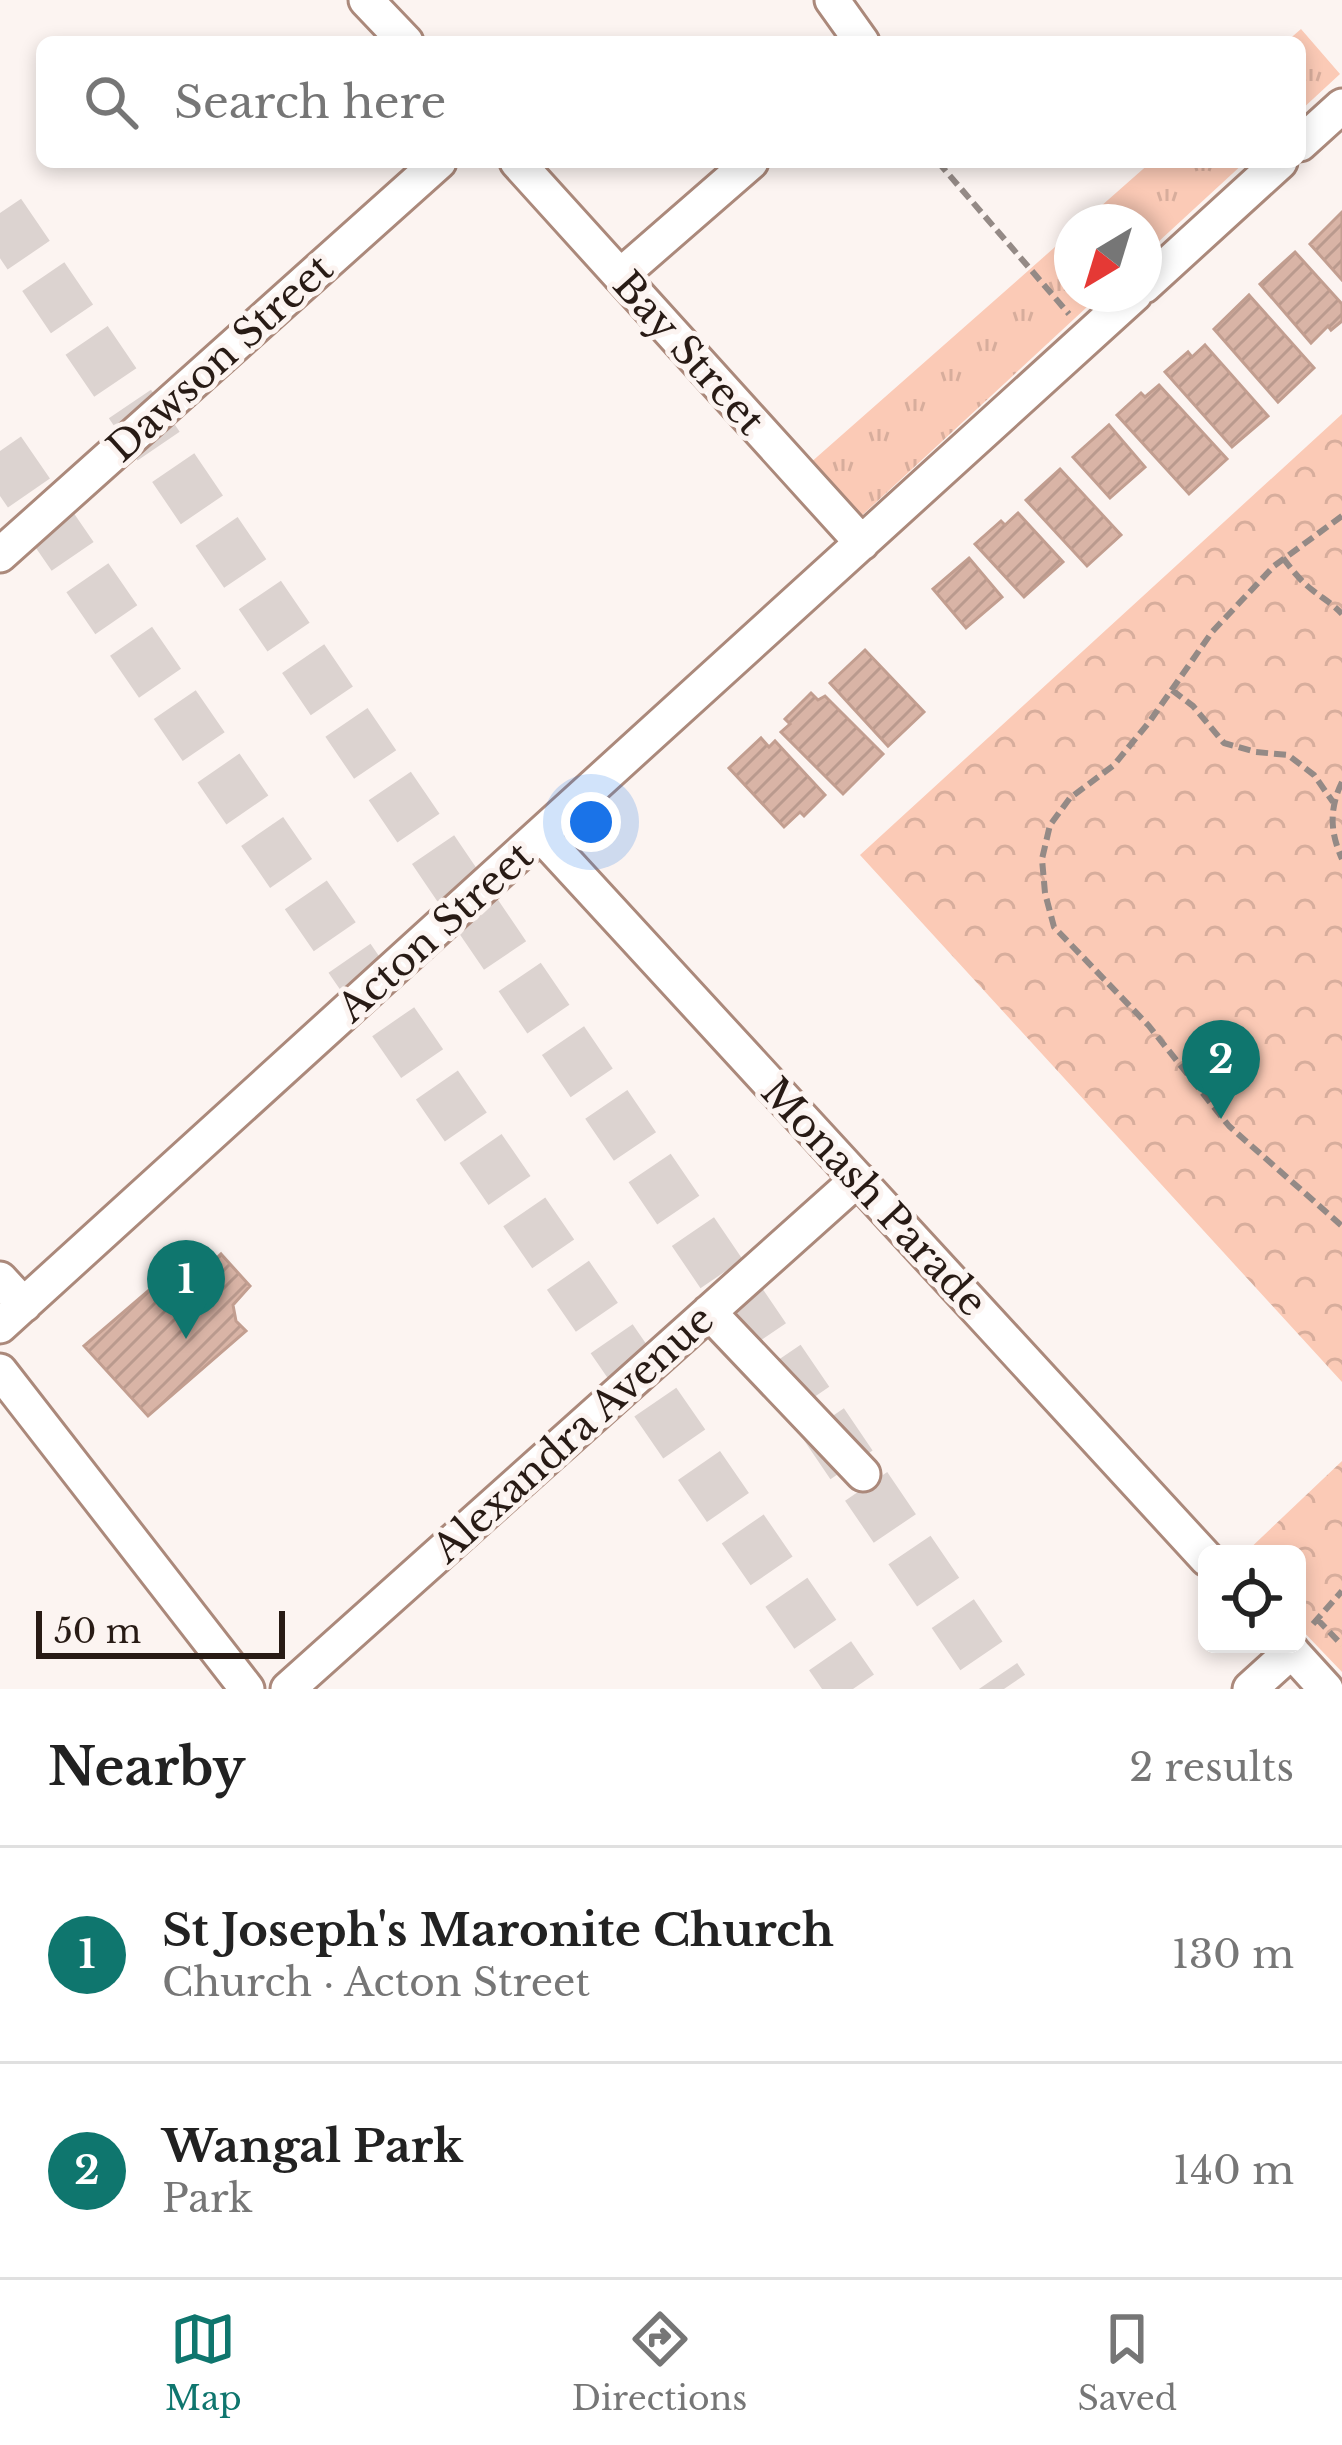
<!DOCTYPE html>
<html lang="en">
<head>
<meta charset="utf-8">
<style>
  :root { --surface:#fff; --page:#f6f6f6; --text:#222; --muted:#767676; --line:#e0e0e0; --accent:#0f766e }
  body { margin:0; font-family:"Libre Baskerville",serif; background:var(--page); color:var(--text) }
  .controls { position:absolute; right:36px; bottom:36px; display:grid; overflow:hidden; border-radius:18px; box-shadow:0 6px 18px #0003 }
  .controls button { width:108px; height:108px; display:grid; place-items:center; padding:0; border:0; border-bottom:3px solid var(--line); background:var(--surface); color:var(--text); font:60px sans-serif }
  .compass { position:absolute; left:1054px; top:204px; width:108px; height:108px; border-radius:50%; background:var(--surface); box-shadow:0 6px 18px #0003; rotate:218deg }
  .scale { position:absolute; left:36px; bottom:30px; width:249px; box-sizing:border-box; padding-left:12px; border:6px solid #281b15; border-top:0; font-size:33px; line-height:42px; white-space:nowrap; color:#281b15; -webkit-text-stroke:9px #fcf4f1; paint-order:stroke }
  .you { position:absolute; left:591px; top:822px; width:42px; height:42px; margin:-30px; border:9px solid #fff; border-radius:50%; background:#1a73e8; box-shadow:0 0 0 18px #1a73e833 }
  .badge { display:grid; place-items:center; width:78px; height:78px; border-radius:50%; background:var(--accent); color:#fff; font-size:39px; font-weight:700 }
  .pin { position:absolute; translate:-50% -99px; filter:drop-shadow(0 3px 6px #0008) }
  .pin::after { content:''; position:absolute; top:63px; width:42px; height:36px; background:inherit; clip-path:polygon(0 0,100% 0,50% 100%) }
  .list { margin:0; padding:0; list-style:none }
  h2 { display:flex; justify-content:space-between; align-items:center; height:156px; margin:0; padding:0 48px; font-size:51px }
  h2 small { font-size:39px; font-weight:400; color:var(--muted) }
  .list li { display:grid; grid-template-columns:78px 1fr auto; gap:36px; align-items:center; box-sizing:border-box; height:216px; padding:0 48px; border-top:3px solid var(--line) }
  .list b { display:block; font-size:45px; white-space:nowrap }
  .list p { margin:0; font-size:39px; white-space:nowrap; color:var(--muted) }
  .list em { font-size:39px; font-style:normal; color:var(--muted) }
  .icon { flex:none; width:66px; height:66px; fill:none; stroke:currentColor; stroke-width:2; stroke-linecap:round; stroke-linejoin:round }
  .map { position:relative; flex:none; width:1342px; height:1689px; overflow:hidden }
  .search { position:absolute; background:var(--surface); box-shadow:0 6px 18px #0003; left:36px; right:36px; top:36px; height:132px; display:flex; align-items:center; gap:30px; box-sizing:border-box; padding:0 42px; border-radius:18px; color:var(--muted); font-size:45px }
  .sheet { height:588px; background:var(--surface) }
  nav { display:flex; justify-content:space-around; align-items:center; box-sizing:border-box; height:168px; border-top:3px solid var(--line); background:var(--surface); font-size:33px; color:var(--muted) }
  nav a { display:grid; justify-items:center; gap:6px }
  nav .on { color:var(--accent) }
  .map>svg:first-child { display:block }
</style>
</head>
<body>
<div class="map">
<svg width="1342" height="1689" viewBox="0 0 1342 1689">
  <defs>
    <pattern id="grass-tufts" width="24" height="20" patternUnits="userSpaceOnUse" patternTransform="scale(3)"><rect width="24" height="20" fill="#fbcab6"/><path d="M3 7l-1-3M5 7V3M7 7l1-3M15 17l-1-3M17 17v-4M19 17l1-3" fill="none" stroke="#d7ad9c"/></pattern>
    <pattern id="park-crowns" width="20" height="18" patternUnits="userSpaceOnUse" patternTransform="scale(3)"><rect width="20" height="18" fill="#fbcab6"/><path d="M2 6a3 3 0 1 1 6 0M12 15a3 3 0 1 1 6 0" fill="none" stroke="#d7ad9c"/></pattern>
    <pattern id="building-hatch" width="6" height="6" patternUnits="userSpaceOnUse" patternTransform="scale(3)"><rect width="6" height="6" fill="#d9b4a6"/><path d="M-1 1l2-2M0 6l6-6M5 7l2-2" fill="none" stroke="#ba9a8e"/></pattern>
  </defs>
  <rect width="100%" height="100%" fill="#fcf4f1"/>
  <path fill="url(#grass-tufts)" d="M 1301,29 L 1340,74 L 1300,111 L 1300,42 L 1286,42 Z
    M 1151,162 L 1245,162 L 1144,255 L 1144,222 L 1083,222 Z
    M 1072,232 L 1072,294 L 1101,294 L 857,520 L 809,464 Z"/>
  <path fill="url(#park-crowns)" d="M 1342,414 L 1342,1382 L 860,855 Z
    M 1342,1461 L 1342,1672 L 1297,1625 L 1297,1554 L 1244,1554 Z"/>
  <path fill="url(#building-hatch)" stroke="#c29e90" stroke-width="3" d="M 1342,212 L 1342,280 L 1310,244 Z
    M 1295,252 L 1342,304 L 1342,321 L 1331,330 L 1328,326 L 1311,343 L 1260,284 Z
    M 1249,295 L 1314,368 L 1278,402 L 1214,329 Z
    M 1205,345 L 1268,416 L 1232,447 L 1165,372 L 1188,352 L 1192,357 Z
    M 1159,385 L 1227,459 L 1189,494 L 1117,415 L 1141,393 L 1145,397 Z
    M 1109,425 L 1145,467 L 1110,498 L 1073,457 Z
    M 1060,469 L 1121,535 L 1087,566 L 1026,500 Z
    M 1018,513 L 1063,562 L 1024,597 L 975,544 L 1001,521 L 1005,525 Z
    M 969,558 L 1002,597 L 966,628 L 933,589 Z
    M 865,650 L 924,712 L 888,746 L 830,683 Z
    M 811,693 L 818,700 L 825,696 L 883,754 L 843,794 L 781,732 L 790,724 L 785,719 Z
    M 761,738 L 769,747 L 775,741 L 825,795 L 804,816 L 800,812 L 784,827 L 729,768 Z
    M 221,1254 L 250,1286 L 233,1305 L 236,1321 L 246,1331 L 148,1416 L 84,1346 L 183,1261 L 203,1271 Z"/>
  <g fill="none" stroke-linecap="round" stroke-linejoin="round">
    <path stroke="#dcd3d0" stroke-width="51" stroke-dasharray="51 26" stroke-linecap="butt" d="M 0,213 L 1004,1689
      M 0,451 L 853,1689"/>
    <g stroke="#ab897b" stroke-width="39">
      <path id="minor" d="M 366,0 L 406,42
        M 832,0 L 862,42
        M 1300,144 L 1342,106
        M 517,162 L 862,543
        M 620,276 L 751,162
        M 1144,286 L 1280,162
        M 0,555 L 439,162
        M 541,835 L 1207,1559
        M 0,1279 L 24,1305
        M 709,1312 L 863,1474
        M 0,1326 L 1135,294
        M 0,1371 L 247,1689
        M 1285,1644 L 1326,1689
        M 288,1689 L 858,1179
        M 1250,1689 L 1292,1651"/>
    </g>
    <path stroke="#948a86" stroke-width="6" stroke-dasharray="12 6" stroke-linecap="butt" d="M 938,162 L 1069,314
      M 1342,516 L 1274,566 L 1212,632 L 1150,721 L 1114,765 L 1070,798 L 1050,825 L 1042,859 L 1045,893 L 1054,927 L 1149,1026 L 1229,1126 L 1342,1226
      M 1283,558 C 1292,570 1300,580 1311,589 C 1322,598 1332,603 1342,614
      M 1172,690 L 1193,706 L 1224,743 L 1256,752 L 1288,755 L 1314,775 L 1333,802
      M 1342,782 C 1329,809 1330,832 1342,859
      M 1317,1619 L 1342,1645
      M 1313,1624 L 1342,1591"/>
    <use href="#minor" stroke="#fff" stroke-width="33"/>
  </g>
  <g text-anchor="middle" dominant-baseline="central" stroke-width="10" stroke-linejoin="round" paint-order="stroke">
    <g font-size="39" fill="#281b15" stroke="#fcf4f1">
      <text transform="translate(689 353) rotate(48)">Bay Street</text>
      <text transform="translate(220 358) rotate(-42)">Dawson Street</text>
      <text transform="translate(435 932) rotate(-42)">Acton Street</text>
      <text transform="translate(874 1197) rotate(47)">Monash Parade</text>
      <text transform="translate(573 1434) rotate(-42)">Alexandra Avenue</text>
    </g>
  </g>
</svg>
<div class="controls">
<button><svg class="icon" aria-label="locate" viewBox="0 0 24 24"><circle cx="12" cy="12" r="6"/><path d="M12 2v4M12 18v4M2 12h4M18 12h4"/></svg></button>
</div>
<svg class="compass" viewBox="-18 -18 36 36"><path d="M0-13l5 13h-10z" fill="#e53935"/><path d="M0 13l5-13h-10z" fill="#767676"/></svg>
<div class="scale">50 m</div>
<div class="you"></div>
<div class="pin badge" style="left:186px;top:1339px">1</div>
<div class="pin badge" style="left:1221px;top:1119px">2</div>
<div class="search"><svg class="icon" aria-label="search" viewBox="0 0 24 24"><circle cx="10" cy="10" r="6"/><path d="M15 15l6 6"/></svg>Search here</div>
</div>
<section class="sheet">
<h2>Nearby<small>2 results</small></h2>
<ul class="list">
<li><span class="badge">1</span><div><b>St Joseph's Maronite Church</b><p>Church · Acton Street</p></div><em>130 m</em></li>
<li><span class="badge">2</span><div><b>Wangal Park</b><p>Park</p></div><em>140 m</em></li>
</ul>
</section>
<nav>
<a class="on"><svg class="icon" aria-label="map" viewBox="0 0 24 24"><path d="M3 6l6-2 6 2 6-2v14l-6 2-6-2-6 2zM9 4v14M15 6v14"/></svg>Map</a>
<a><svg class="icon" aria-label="directions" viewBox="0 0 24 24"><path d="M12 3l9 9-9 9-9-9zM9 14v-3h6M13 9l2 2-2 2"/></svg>Directions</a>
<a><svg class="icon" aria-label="saved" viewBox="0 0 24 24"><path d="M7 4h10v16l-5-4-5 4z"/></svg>Saved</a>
</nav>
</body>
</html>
